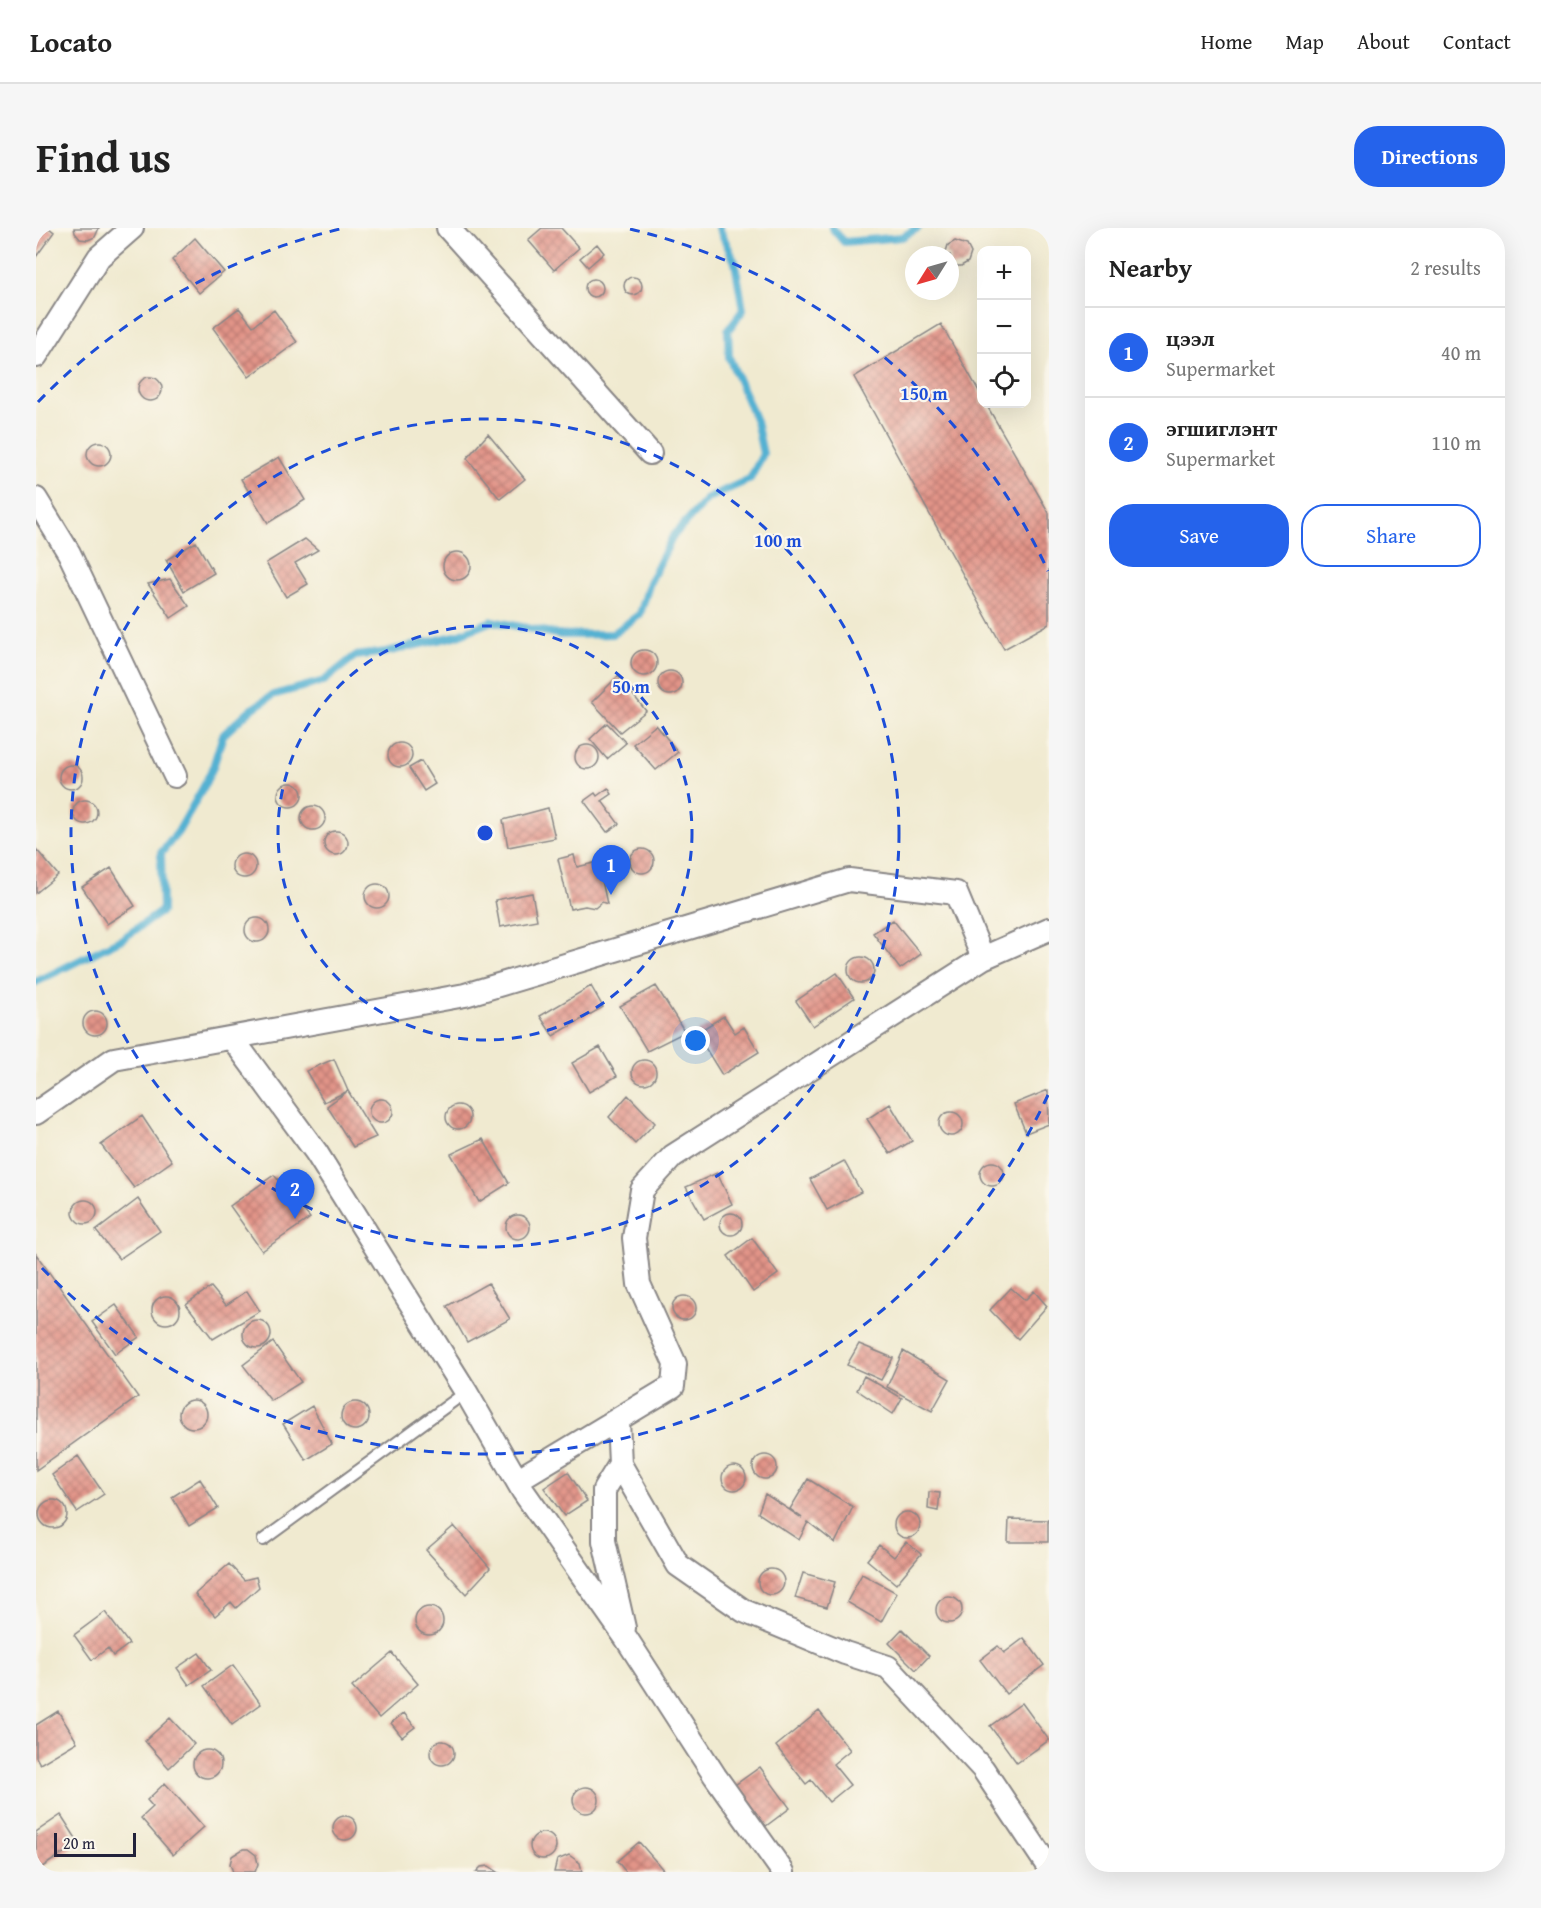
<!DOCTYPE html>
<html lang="en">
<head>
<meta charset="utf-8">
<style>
  :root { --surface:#fff; --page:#f6f6f6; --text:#222; --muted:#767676; --line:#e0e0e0; --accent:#2563eb }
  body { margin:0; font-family:"Gentium Book Plus",serif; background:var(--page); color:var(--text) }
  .controls { position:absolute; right:18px; top:18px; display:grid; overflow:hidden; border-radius:12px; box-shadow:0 6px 24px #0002 }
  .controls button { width:54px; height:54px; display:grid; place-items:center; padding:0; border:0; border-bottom:2px solid var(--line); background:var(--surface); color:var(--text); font:30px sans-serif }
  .compass { position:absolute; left:869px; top:18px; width:54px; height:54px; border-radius:50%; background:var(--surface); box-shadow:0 6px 24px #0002; rotate:233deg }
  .scale { position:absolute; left:18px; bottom:15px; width:82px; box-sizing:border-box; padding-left:6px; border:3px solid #22223b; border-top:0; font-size:16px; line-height:21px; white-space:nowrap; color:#22223b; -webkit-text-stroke:4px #fbf7ec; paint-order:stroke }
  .you { position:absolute; left:660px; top:813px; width:21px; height:21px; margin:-15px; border:4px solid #fff; border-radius:50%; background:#1a73e8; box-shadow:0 0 0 9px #1a73e833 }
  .badge { display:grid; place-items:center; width:39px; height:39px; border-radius:50%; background:var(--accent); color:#fff; font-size:20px; font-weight:700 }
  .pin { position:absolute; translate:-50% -50px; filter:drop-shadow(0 2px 3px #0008) }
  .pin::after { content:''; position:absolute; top:32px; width:21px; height:18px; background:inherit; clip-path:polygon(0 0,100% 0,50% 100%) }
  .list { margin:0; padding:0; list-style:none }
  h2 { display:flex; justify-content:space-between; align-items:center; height:78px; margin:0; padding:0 24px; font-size:26px }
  h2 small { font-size:20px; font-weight:400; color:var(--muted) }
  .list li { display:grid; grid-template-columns:39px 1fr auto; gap:18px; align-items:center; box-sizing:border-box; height:90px; padding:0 24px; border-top:2px solid var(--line) }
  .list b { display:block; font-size:22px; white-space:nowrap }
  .list p { margin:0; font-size:20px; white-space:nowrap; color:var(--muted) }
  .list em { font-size:20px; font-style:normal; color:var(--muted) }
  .actions { display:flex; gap:12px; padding:18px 24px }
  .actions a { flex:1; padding:14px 0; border:2px solid var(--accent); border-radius:24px; text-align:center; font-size:21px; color:var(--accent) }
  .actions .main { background:var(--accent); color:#fff }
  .icon { flex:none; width:33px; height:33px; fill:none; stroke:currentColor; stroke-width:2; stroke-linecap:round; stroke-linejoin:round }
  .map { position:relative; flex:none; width:1013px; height:1644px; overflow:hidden; border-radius:24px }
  header { display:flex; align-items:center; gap:36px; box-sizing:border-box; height:84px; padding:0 30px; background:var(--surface); border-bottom:2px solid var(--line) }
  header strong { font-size:28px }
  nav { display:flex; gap:33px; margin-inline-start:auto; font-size:21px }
  .intro { display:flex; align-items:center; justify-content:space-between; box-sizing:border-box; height:144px; padding:0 36px }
  h1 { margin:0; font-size:42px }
  .button { padding:15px 27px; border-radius:24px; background:var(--accent); color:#fff; font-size:21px; font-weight:700 }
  main { display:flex; gap:36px; padding:0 36px }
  aside { flex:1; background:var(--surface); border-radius:24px; box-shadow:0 6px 24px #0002 }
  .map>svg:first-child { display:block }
</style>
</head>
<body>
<header>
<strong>Locato</strong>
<nav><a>Home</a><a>Map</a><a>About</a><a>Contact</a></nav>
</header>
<div class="intro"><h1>Find us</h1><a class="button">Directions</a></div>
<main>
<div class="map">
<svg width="1013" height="1644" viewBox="0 0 1013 1644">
  <defs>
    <pattern id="building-cross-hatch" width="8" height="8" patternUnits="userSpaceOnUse" patternTransform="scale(1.5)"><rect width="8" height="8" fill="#e29488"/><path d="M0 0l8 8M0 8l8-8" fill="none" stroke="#b77870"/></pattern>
  </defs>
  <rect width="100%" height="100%" fill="#fbf7ec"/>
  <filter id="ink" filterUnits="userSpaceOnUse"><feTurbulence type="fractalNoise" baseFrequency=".0167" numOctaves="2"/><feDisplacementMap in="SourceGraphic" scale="12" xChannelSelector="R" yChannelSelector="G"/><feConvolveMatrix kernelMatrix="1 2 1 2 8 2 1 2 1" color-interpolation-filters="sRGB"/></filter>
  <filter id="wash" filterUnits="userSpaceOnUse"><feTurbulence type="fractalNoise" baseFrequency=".008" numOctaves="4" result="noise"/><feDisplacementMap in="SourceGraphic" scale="24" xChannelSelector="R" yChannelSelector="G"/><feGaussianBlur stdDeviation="1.35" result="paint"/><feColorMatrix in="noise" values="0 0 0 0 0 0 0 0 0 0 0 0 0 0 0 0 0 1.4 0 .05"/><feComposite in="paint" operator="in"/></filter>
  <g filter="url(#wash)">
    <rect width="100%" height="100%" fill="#f0ead0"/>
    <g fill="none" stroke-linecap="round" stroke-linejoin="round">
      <path stroke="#54b1d2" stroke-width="8" d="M 796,0 L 808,14 L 866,9 L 882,0
        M 0,754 L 86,711 L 126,683 L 125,625 L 142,604 L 167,560 L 177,539 L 187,507 L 213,483 L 237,467 L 288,453 L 319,428 L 350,424 L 419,408 L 456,393 L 525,407 L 577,406 L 604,386 L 614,354 L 637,308 L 672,270 L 714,251 L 727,226 L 720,193 L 693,129 L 692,102 L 707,82 L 699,34 L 683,0"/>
    </g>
    <g id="blocks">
      <path fill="url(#building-cross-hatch)" d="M 0,0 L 13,0 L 18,4 L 0,29 Z
        M 38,0 L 63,0 L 59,9 L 52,12 L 44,11 L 39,5 Z
        M 506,0 L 525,0 L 543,20 L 518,42 L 492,12 Z
        M 159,10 L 188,44 L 163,65 L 136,32 Z
        M 919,13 L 931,17 L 935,25 L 932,34 L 925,38 L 916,38 L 914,36 L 914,27 L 909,27 L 912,17 Z
        M 561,16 L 568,25 L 552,39 L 544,30 Z
        M588 58a9 9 0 1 1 18 0a9 9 0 1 1-18 0Z
        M549 60a9 9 0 1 1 18 0a9 9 0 1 1-18 0Z
        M 203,80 L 217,98 L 238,82 L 261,114 L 213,149 L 177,100 Z
        M 905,96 L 945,167 L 945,176 L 950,176 L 1013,285 L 1013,396 L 968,421 L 818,149 Z
        M102 161a12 12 0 1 1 24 0a12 12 0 1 1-24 0Z
        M 452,206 L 489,251 L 464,271 L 431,230 Z
        M51 226a12 12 0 1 1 24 0a12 12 0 1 1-24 0Z
        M 243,229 L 269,272 L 232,295 L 205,251 Z
        M 269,311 L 282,322 L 259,335 L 272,356 L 250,369 L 230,335 Z
        M 160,314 L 178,345 L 148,363 L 130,332 Z
        M407 338a14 14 0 1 1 28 0a14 14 0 1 1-28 0Z
        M 134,351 L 153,378 L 135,390 L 112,356 Z
        M595 435a13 13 0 1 1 26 0a13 13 0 1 1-26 0Z
        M622 455a12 12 0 1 1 24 0a12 12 0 1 1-24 0Z
        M 582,448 L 610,483 L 584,504 L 556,474 Z
        M 571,495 L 590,515 L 571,531 L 554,511 Z
        M 620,497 L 642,524 L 620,542 L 597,516 Z
        M352 527a12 12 0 1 1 24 0a12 12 0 1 1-24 0Z
        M539 529a12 12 0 1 1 24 0a12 12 0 1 1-24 0Z
        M 385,533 L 399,556 L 388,563 L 373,540 Z
        M23 549a12 12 0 1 1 24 0a12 12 0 1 1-24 0Z
        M242 567a12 12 0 1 1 24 0a12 12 0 1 1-24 0Z
        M 572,560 L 576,566 L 566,573 L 583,596 L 571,604 L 548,573 L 559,565 L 561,568 Z
        M37 584a12 12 0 1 1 24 0a12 12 0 1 1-24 0Z
        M265 590a12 12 0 1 1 24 0a12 12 0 1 1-24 0Z
        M 512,580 L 519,610 L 472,619 L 467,592 Z
        M288 615a12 12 0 1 1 24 0a12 12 0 1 1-24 0Z
        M594 633a12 12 0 1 1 24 0a12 12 0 1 1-24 0Z
        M 0,621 L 22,647 L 0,665 Z
        M196 638a12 12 0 1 1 24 0a12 12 0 1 1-24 0Z
        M 538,627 L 541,639 L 562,634 L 571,676 L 566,674 L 559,680 L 549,678 L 534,681 L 522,631 Z
        M 75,640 L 99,678 L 71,696 L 46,659 Z
        M329 668a12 12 0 1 1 24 0a12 12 0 1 1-24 0Z
        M 496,665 L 501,692 L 464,699 L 459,672 Z
        M209 702a12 12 0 1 1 24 0a12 12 0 1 1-24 0Z
        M 857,692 L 885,726 L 864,741 L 837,705 Z
        M812 742a13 13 0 1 1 26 0a13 13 0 1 1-26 0Z
        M 801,745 L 818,770 L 777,798 L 760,773 Z
        M 555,758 L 567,779 L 517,808 L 504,788 Z
        M 620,758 L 649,804 L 611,823 L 584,778 Z
        M47 795a12 12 0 1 1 24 0a12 12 0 1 1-24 0Z
        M 688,788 L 699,805 L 708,799 L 723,824 L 686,847 L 660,805 Z
        M 564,819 L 581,848 L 553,864 L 536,835 Z
        M 298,831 L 312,863 L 340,909 L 317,919 L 291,878 L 312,863 L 288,874 L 270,843 Z
        M596 844a12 12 0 1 1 24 0a12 12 0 1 1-24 0Z
        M 1012,862 L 1013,896 L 990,905 L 978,876 Z
        M 592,867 L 619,895 L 599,916 L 573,889 Z
        M333 883a12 12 0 1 1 24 0a12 12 0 1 1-24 0Z
        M 854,876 L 876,913 L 854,926 L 831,891 Z
        M410 889a12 12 0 1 1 24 0a12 12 0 1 1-24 0Z
        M903 896a12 12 0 1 1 24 0a12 12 0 1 1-24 0Z
        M 106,888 L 136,933 L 98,960 L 65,917 Z
        M 447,911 L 473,955 L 443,974 L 415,926 Z
        M 808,933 L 825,964 L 791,982 L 774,951 Z
        M944 946a12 12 0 1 1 24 0a12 12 0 1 1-24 0Z
        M 681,945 L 696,976 L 668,991 L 650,959 Z
        M 238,947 L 274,990 L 226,1023 L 194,978 Z
        M 102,971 L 124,1003 L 83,1031 L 60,1003 Z
        M37 984a12 12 0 1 1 24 0a12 12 0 1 1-24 0Z
        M684 996a11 11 0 1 1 22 0a11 11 0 1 1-22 0Z
        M470 999a12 12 0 1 1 24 0a12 12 0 1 1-24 0Z
        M 716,1010 L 742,1046 L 717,1064 L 692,1028 Z
        M 0,1026 L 102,1169 L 0,1242 Z
        M 452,1055 L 474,1091 L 431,1114 L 411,1078 Z
        M 175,1059 L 190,1077 L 211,1063 L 224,1083 L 177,1111 L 150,1076 Z
        M 975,1060 L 989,1072 L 998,1063 L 1011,1078 L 982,1111 L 954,1082 Z
        M636 1080a12 12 0 1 1 24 0a12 12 0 1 1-24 0Z
        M116 1082a14 14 0 1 1 28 0a14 14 0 1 1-28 0Z
        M 80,1077 L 103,1109 L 79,1126 L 56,1094 Z
        M207 1106a14 14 0 1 1 28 0a14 14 0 1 1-28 0Z
        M 237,1114 L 265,1154 L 235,1173 L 207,1137 Z
        M 823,1116 L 857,1130 L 845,1152 L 811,1137 Z
        M 867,1123 L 914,1151 L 896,1183 L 851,1159 Z
        M 828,1148 L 866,1170 L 857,1186 L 821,1162 Z
        M143 1186a14 14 0 1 1 28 0a14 14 0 1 1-28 0Z
        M305 1188a14 14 0 1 1 28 0a14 14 0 1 1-28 0Z
        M 276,1178 L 296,1216 L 270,1232 L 247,1196 Z
        M717 1239a12 12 0 1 1 24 0a12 12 0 1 1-24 0Z
        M 42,1228 L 68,1266 L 41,1284 L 16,1247 Z
        M686 1250a12 12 0 1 1 24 0a12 12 0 1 1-24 0Z
        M 532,1244 L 551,1273 L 528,1288 L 508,1260 Z
        M 164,1251 L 182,1280 L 153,1298 L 136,1269 Z
        M 772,1251 L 817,1279 L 799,1315 L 772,1294 L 763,1312 L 722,1285 L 729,1266 L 766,1290 L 754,1281 Z
        M 893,1264 L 904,1265 L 902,1283 L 892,1281 Z
        M3 1286a14 14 0 1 1 28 0a14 14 0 1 1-28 0Z
        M858 1297a13 13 0 1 1 26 0a13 13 0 1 1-26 0Z
        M 973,1291 L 1012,1292 L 1012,1314 L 972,1314 Z
        M 418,1298 L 454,1340 L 430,1366 L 390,1322 Z
        M 870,1314 L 885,1326 L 860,1356 L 831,1332 L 843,1317 L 858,1329 Z
        M 193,1336 L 208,1352 L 220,1349 L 223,1359 L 200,1380 L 195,1374 L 179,1388 L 159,1366 Z
        M722 1354a13 13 0 1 1 26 0a13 13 0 1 1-26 0Z
        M 767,1345 L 799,1354 L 791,1379 L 759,1370 Z
        M 826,1346 L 861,1365 L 845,1394 L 811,1374 Z
        M900 1382a13 13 0 1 1 26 0a13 13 0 1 1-26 0Z
        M379 1393a14 14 0 1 1 28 0a14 14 0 1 1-28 0Z
        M 69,1384 L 93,1416 L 77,1428 L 72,1420 L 56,1432 L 38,1407 Z
        M 866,1401 L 893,1428 L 880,1442 L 853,1415 Z
        M 988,1410 L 1008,1437 L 970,1466 L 944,1432 L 962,1418 L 968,1425 Z
        M 163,1425 L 175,1442 L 153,1457 L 141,1440 Z
        M 356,1425 L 382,1456 L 343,1490 L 316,1459 Z
        M 197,1437 L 225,1476 L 196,1497 L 168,1458 Z
        M 986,1475 L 1013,1512 L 981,1535 L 954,1498 Z
        M 22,1483 L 41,1514 L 4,1536 L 0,1529 L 0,1497 Z
        M 783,1483 L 814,1522 L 797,1536 L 814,1557 L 793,1574 L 775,1552 L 770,1556 L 740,1518 Z
        M 368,1485 L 379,1499 L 366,1509 L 355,1495 Z
        M 134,1490 L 158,1516 L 133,1540 L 109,1513 Z
        M394 1525a12 12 0 1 1 24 0a12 12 0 1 1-24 0Z
        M157 1536a14 14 0 1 1 28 0a14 14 0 1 1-28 0Z
        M 724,1539 L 754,1580 L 730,1598 L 699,1557 Z
        M 129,1555 L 168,1599 L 137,1627 L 105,1590 L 117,1579 L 111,1572 Z
        M537 1572a13 13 0 1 1 26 0a13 13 0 1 1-26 0Z
        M 25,1587 L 43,1615 L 0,1643 L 0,1604 Z
        M297 1600a12 12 0 1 1 24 0a12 12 0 1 1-24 0Z
        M494 1618a13 13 0 1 1 26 0a13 13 0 1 1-26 0Z
        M 603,1614 L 629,1644 L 590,1644 L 581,1633 Z
        M 207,1621 L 212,1621 L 220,1627 L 222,1636 L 219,1644 L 197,1644 L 194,1636 L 196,1628 Z
        M 533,1627 L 544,1635 L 546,1644 L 518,1644 L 521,1632 Z
        M 453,1638 L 462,1644 L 440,1644 L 445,1639 Z"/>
    </g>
  </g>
  <g filter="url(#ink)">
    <use href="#blocks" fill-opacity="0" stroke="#898686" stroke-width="1.5"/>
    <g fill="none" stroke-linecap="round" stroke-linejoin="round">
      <g stroke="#898686" stroke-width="14">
        <path id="lane" d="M 227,1312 L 430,1164"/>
      </g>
      <g stroke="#898686" stroke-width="26">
        <path id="street" d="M 412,0 L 614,225
          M 0,128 L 63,29 L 96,0
          M 0,271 L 33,325 L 139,548
          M 196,810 L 280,924 L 430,1164 L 487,1263 L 590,1410 L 679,1548 L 747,1644
          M 0,885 L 78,831 L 429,767 L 813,652 L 920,665 L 947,730 L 1013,701
          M 582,1192 L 584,1236 L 642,1337 L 708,1383 L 809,1425 L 852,1439 L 947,1541 L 1013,1640
          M 584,1236 L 568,1262 L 568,1313 L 588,1400
          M 481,1252 L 637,1158 L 639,1136 L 603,1056 L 598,1010 L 606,962 L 637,928 L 947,730"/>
      </g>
      <use href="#lane" stroke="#fff" stroke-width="10"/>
      <use href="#street" stroke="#fff" stroke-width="22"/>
    </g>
  </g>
  <g fill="none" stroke="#1d4ed8" stroke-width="3" stroke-dasharray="10 8">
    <circle cx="449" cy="605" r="207"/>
    <circle cx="449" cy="605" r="414"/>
    <path d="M1012 867A621 621 0 0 1 2 1036M2 174A621 621 0 0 1 304 1M594 1A621 621 0 0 1 1012 343"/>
  </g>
  <circle cx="449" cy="605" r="9" fill="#1d4ed8" stroke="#fbf7ec" stroke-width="3"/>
  <g font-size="18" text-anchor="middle" font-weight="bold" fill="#1d4ed8" stroke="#fbf7ec" stroke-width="4.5" stroke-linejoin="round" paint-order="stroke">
    <text x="888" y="172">150 m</text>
    <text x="742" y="319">100 m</text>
    <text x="595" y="465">50 m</text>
  </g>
</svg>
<div class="controls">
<button>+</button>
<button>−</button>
<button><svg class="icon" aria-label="locate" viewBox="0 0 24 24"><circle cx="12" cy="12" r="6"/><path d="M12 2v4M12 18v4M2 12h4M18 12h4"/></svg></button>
</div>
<svg class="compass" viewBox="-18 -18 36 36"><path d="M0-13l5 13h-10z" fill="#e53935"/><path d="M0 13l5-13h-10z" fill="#767676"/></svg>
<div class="scale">20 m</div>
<div class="you"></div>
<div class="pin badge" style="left:575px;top:667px">1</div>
<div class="pin badge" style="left:259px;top:991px">2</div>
</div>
<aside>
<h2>Nearby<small>2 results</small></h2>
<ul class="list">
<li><span class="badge">1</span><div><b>цээл</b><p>Supermarket</p></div><em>40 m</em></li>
<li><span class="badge">2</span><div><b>эгшиглэнт</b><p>Supermarket</p></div><em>110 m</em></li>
</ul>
<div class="actions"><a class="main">Save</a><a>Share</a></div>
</aside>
</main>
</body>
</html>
